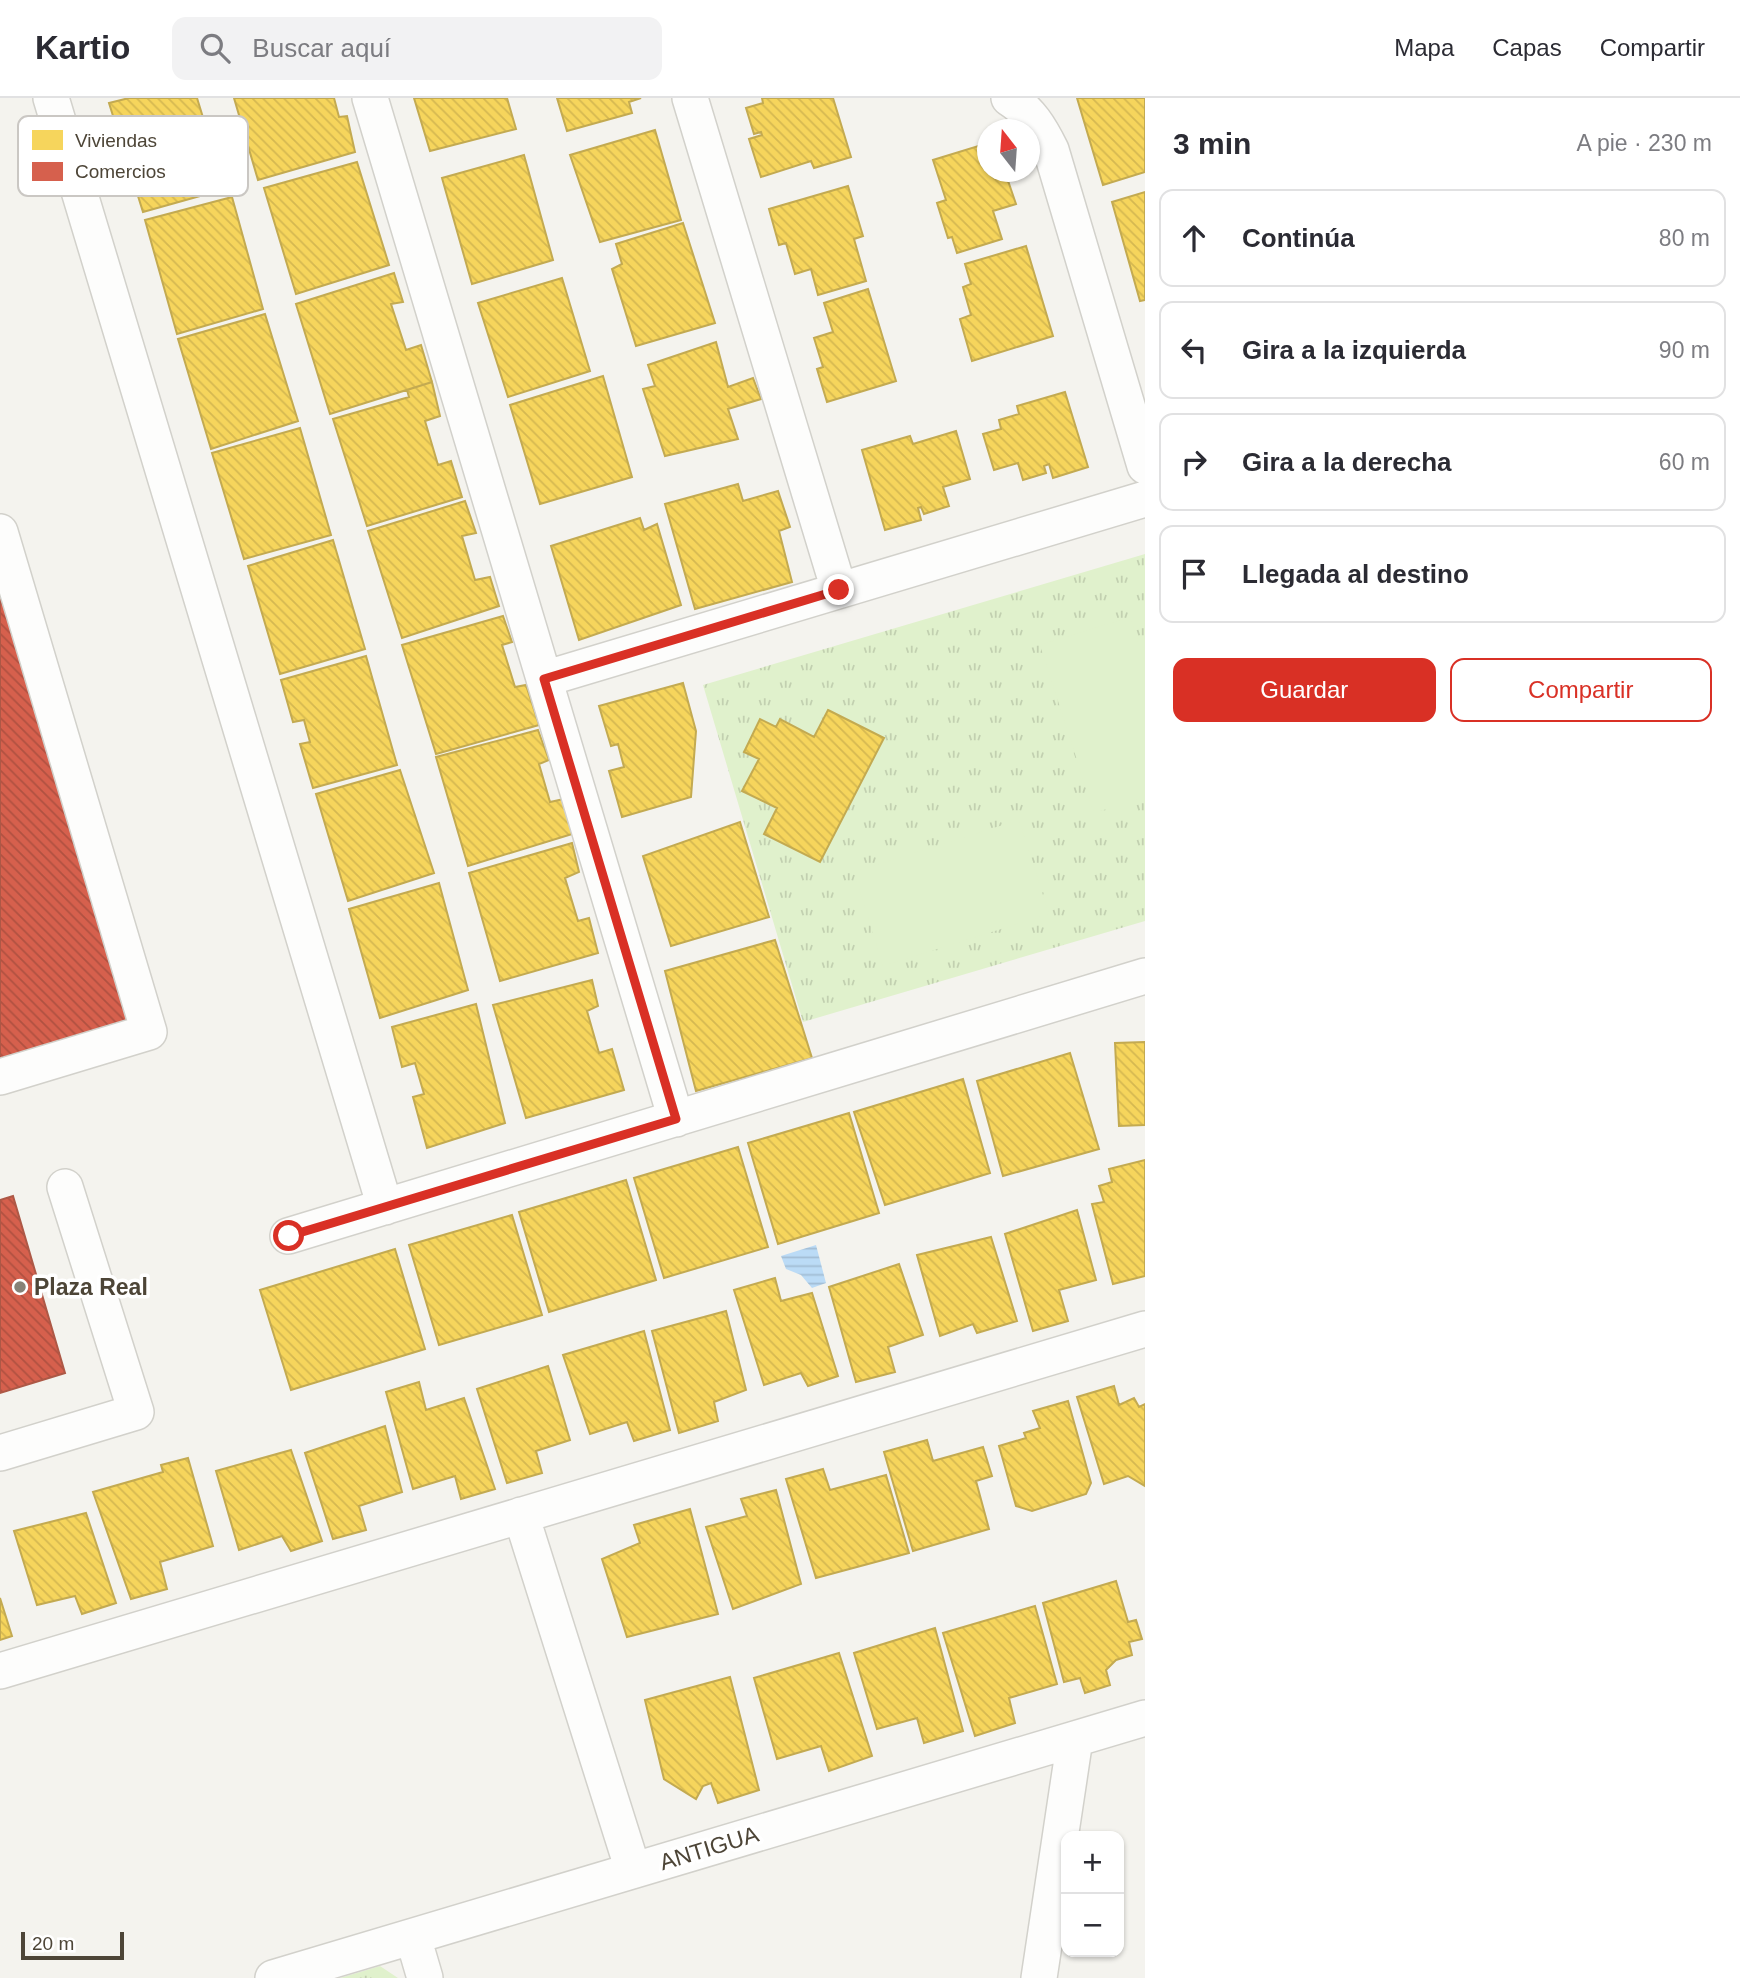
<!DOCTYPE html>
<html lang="es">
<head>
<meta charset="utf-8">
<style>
  :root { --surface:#fff; --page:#f2f2f3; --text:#2b2b33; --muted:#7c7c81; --line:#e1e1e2; --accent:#d93025 }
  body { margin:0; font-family:Arial,sans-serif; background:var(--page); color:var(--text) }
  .controls { position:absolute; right:21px; bottom:21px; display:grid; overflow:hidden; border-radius:14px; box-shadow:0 2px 5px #0004 }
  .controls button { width:63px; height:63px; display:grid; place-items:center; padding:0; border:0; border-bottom:2px solid var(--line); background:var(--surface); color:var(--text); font:35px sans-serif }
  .compass { position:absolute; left:977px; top:21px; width:63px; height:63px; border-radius:50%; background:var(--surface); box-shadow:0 2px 5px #0004; rotate:343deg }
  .scale { position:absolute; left:21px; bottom:18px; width:103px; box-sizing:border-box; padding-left:7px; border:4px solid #4d4537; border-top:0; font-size:19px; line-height:24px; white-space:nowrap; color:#4d4537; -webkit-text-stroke:5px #fff; paint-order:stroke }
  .stop { position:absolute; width:21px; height:21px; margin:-16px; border:5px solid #d93025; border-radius:50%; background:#fff }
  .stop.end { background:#d93025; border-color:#fff; box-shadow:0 2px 7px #0008 }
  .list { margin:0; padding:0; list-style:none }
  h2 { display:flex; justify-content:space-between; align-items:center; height:91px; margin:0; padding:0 28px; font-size:30px }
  h2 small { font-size:23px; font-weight:400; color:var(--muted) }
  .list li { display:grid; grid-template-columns:46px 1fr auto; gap:21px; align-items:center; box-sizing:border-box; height:98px; margin:0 14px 14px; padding:0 14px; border:2px solid var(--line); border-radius:14px }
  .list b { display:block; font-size:26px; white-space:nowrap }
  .list em { font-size:23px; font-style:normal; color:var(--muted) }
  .actions { display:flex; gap:14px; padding:21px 28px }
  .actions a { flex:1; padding:16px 0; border:2px solid var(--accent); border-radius:14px; text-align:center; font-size:24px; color:var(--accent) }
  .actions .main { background:var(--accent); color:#fff }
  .icon { flex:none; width:38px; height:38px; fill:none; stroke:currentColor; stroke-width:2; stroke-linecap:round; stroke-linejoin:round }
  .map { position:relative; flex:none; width:1145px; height:1880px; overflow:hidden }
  header { display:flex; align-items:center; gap:42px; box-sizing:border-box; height:98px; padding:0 35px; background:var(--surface); border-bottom:2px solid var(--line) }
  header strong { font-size:33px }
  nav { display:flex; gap:38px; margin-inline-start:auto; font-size:24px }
  .search { width:490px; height:63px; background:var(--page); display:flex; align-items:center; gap:18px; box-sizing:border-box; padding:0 24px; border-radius:14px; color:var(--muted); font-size:26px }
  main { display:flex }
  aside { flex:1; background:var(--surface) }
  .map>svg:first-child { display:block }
</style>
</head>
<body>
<header>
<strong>Kartio</strong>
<div class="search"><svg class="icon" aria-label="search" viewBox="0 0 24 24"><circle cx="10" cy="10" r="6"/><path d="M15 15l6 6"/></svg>Buscar aquí</div>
<nav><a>Mapa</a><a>Capas</a><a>Compartir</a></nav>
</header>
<main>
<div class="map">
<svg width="1145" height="1880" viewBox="0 0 1145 1880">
  <defs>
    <pattern id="park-tufts" width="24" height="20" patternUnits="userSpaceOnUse" patternTransform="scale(1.75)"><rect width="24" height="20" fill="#e0f1cc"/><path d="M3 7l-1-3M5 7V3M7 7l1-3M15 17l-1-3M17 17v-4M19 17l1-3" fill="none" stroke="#c2d0b0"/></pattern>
    <pattern id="water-rules" width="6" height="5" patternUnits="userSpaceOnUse" patternTransform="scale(1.75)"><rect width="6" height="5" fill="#bbdbf6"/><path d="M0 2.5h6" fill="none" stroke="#a2bdd4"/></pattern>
    <pattern id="homes-back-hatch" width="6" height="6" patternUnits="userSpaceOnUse" patternTransform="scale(1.75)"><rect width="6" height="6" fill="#f6d55c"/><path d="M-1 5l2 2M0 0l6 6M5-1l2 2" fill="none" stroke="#d5b851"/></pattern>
    <pattern id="shops-back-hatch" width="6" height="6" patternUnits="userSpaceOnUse" patternTransform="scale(1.75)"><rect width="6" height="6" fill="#d6604d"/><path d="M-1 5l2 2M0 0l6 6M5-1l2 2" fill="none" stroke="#b05141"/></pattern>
  </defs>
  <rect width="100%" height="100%" fill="#f4f3ee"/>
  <path fill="url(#park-tufts)" d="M 1145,456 L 1145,823 L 803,924 L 703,587 Z
    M 380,1868 L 398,1880 L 340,1880 Z"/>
  <path fill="#e0f1cc" d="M 1130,519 L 1145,565 L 1145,699 L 1094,715 L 1040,547 Z
    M 1019,722 L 1049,816 L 883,868 L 854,774 Z"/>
  <path fill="url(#water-rules)" d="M 816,1147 L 826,1185 L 812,1190 L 801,1177 L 786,1171 L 781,1158 Z"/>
  <path fill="url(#homes-back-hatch)" stroke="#c3aa51" stroke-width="2" d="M 129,0 L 197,0 L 225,91 L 143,114 L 109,5 Z
    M 234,0 L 334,0 L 339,19 L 347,18 L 355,54 L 258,82 Z
    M 414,0 L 507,0 L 516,31 L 430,53 Z
    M 557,0 L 641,0 L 629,4 L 632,15 L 567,33 Z
    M 762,0 L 833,0 L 851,59 L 814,70 L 811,63 L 761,79 L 749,41 L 762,37 L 761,34 L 754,36 L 746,10 L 763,5 Z
    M 1077,0 L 1145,0 L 1145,74 L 1103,87 Z
    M 655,32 L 681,122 L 600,144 L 570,57 Z
    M 988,45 L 988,74 L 1005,74 L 1016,106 L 993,113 L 1002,141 L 957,155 L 952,139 L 948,140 L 937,105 L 946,102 L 933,62 Z
    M 524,57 L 553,162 L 472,186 L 442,80 Z
    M 357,64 L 389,167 L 296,196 L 264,90 Z
    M 848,88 L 863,138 L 854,141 L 866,183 L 818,197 L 811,171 L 795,176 L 786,145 L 779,147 L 769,111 Z
    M 1145,94 L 1145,202 L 1140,203 L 1112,104 Z
    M 232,99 L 263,211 L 177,236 L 145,122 Z
    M 683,125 L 715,225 L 636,248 L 612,171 L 622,166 L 616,146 Z
    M 1026,148 L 1053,238 L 972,263 L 960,221 L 971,217 L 963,189 L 971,186 L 965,166 Z
    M 394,175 L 403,204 L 391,206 L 406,252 L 421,247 L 432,284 L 330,316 L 296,206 Z
    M 562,180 L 590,273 L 508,299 L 478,205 Z
    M 868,191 L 896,283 L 827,304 L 817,271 L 823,269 L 814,240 L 833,234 L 824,205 Z
    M 265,216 L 298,323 L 211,351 L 178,241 Z
    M 716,244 L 728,289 L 753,280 L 761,301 L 728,311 L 738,341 L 665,358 L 643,291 L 655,288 L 648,267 Z
    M 603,278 L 632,379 L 540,406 L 510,307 Z
    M 432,284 L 440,318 L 425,323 L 438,367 L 451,363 L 462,399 L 367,428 L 333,321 L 409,299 L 407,292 Z
    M 1065,294 L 1088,369 L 1053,380 L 1049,366 L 1044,368 L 1046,375 L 1023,382 L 1018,365 L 994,372 L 983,336 L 1001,331 L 999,322 L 1019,316 L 1017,308 Z
    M 300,330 L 331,437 L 244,461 L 212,355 Z
    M 956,333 L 970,381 L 943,389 L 949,408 L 924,416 L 921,409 L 918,410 L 921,422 L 885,432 L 862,352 L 910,338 L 913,346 Z
    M 738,386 L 743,403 L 778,393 L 790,429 L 779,433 L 792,484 L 695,511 L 665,406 Z
    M 465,403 L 476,435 L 462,438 L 475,482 L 490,479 L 499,508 L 402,540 L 368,433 Z
    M 640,420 L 644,432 L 657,426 L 681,507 L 579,542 L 551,448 Z
    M 333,442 L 365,551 L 280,576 L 248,468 Z
    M 503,518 L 512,544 L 502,547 L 515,589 L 526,587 L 539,627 L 436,656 L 402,547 Z
    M 366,558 L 397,667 L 313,690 L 300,646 L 310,644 L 304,622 L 293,624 L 281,582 Z
    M 683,585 L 696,633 L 691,699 L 622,719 L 609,673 L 624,669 L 618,646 L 611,648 L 599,608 Z
    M 828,612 L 884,640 L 820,764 L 764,736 L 777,710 L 742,693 L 759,661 L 744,654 L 760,621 L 776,629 L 780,621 L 814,639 Z
    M 538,632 L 549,662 L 539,666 L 550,704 L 564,701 L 572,736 L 468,768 L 436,659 Z
    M 400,672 L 434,775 L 348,803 L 316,696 Z
    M 740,724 L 769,819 L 671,848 L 643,758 Z
    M 572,745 L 579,774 L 565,780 L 578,823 L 589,820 L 598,855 L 500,883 L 469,775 Z
    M 439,785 L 468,892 L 380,920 L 349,811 Z
    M 775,842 L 812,960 L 696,993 L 665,873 Z
    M 592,882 L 598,908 L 587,913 L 599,955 L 612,951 L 624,992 L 526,1020 L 493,907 Z
    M 476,906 L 505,1025 L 427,1050 L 413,999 L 424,996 L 415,965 L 402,969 L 392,929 Z
    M 1145,944 L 1145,1027 L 1119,1028 L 1115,945 Z
    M 1070,955 L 1099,1051 L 1003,1078 L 977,983 Z
    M 963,981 L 990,1075 L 885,1107 L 854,1014 Z
    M 849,1015 L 879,1115 L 778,1146 L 748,1045 Z
    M 738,1049 L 768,1149 L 664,1180 L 634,1080 Z
    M 1145,1062 L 1145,1178 L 1113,1186 L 1092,1106 L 1104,1104 L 1099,1088 L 1112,1084 L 1109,1071 Z
    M 626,1082 L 656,1182 L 549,1214 L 519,1114 Z
    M 1077,1112 L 1096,1182 L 1059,1192 L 1068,1223 L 1033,1233 L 1005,1136 Z
    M 512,1117 L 542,1217 L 439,1247 L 409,1147 Z
    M 991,1139 L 1017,1223 L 977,1235 L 973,1226 L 940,1238 L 917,1157 Z
    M 395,1151 L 425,1251 L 291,1292 L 260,1192 Z
    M 899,1166 L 923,1237 L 888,1249 L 895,1274 L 856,1284 L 829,1189 Z
    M 775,1180 L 781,1203 L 812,1195 L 838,1278 L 808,1288 L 801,1275 L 764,1287 L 734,1192 Z
    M 726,1213 L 746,1292 L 714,1304 L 718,1323 L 679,1335 L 652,1233 Z
    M 644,1233 L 670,1332 L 634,1343 L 627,1324 L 590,1336 L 563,1257 Z
    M 548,1268 L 570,1342 L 536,1353 L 542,1375 L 507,1385 L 477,1291 Z
    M 419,1284 L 426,1312 L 464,1300 L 495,1391 L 461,1401 L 455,1378 L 413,1391 L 386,1294 Z
    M 1114,1288 L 1119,1307 L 1134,1300 L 1139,1309 L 1145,1306 L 1145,1388 L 1128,1378 L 1104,1386 L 1077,1299 Z
    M 1068,1303 L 1091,1385 L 1086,1396 L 1032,1413 L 1016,1408 L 999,1348 L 1026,1340 L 1024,1335 L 1040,1330 L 1033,1313 Z
    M 385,1328 L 402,1394 L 359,1408 L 366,1432 L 333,1441 L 305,1355 Z
    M 927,1342 L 933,1363 L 983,1349 L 992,1378 L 976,1383 L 989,1431 L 913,1453 L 884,1354 Z
    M 291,1352 L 322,1443 L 291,1453 L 282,1438 L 239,1452 L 216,1373 Z
    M 188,1360 L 213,1448 L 160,1464 L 167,1491 L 131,1501 L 93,1394 L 163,1374 L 161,1367 Z
    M 823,1371 L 830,1392 L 886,1377 L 909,1455 L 816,1480 L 786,1381 Z
    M 776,1392 L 801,1486 L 733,1511 L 706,1429 L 747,1418 L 741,1401 Z
    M 690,1411 L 718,1516 L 627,1539 L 602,1461 L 640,1445 L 634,1427 Z
    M 86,1415 L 116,1505 L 82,1516 L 75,1498 L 37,1507 L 14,1433 Z
    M 1116,1483 L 1128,1524 L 1136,1522 L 1142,1541 L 1129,1544 L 1132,1557 L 1116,1562 L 1106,1572 L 1110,1587 L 1085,1595 L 1080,1580 L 1064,1584 L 1043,1505 Z
    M 0,1500 L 12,1538 L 0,1542 Z
    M 1035,1508 L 1057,1586 L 1009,1600 L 1015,1625 L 975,1638 L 943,1535 Z
    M 935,1530 L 963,1633 L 924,1645 L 917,1620 L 877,1631 L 854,1555 Z
    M 839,1555 L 872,1658 L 829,1673 L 821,1648 L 777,1661 L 754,1580 Z
    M 730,1579 L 759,1692 L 718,1705 L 711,1685 L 703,1688 L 696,1701 L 664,1681 L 645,1602 Z"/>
  <path fill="url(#shops-back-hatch)" stroke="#ad5846" stroke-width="2" d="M 0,493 L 129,926 L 0,964 Z
    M 13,1098 L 65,1275 L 0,1295 L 0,1102 Z"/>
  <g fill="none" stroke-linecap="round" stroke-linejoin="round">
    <g stroke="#d2d1cb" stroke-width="38">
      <path id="minor" d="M 51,0 L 385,1109
        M 370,0 L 676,1021
        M 690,0 L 839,492
        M 1009,0 C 1030,13 1040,30 1051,52 L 1145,368
        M 0,434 L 149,934 L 0,979
        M 544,581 L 1145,401
        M 288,1138 L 1145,878
        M 0,1355 L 136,1314 L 65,1089
        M 521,1417 L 633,1772
        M 0,1573 L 1145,1231
        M 413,1839 L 425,1880
        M 273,1880 L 1145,1620
        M 1039,1880 L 1075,1641"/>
    </g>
    <use href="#minor" stroke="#fdfdfc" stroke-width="35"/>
  </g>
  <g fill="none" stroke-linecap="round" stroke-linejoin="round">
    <path stroke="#d93025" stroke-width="9" d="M 289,1138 L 676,1021 L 544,581 L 839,492"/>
  </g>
  <circle fill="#878277" stroke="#fff" stroke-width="2.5" cx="20" cy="1189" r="7"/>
  <g text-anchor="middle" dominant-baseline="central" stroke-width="7" stroke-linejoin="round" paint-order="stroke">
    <g font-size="23" font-weight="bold" fill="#4d4537" stroke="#fff" text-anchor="start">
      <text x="34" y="1189">Plaza Real</text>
    </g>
    <g font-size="23" fill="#4d4537" stroke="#fff">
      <text transform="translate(709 1750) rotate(-17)">ANTIGUA</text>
    </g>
  </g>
  <rect x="18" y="18" width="230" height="80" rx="10" fill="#fff" stroke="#cac7c3" stroke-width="2"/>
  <rect x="32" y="32" width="31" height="20" fill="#f6d55c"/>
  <rect x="32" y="64" width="31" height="19" fill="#d6604d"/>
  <g font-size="19" fill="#4d4537">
    <text x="75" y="49">Viviendas</text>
    <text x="75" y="80">Comercios</text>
  </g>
</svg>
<div class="controls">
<button>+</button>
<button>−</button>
</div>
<svg class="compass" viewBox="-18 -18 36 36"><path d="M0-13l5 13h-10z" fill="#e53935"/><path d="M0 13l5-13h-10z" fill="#7c7c81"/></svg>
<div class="scale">20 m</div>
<div class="stop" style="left:289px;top:1138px"></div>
<div class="stop end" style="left:839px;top:492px"></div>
</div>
<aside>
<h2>3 min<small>A pie · 230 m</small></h2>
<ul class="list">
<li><svg class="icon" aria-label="ahead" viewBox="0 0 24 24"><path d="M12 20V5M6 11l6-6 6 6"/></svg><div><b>Continúa</b></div><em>80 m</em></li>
<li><svg class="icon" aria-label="left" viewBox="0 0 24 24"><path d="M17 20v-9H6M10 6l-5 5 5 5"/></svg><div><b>Gira a la izquierda</b></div><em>90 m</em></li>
<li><svg class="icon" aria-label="right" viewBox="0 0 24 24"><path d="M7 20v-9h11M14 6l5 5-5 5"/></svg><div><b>Gira a la derecha</b></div><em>60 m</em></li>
<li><svg class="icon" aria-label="arrive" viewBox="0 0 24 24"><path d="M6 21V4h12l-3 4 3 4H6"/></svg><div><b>Llegada al destino</b></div></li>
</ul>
<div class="actions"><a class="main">Guardar</a><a>Compartir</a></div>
</aside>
</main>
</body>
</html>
